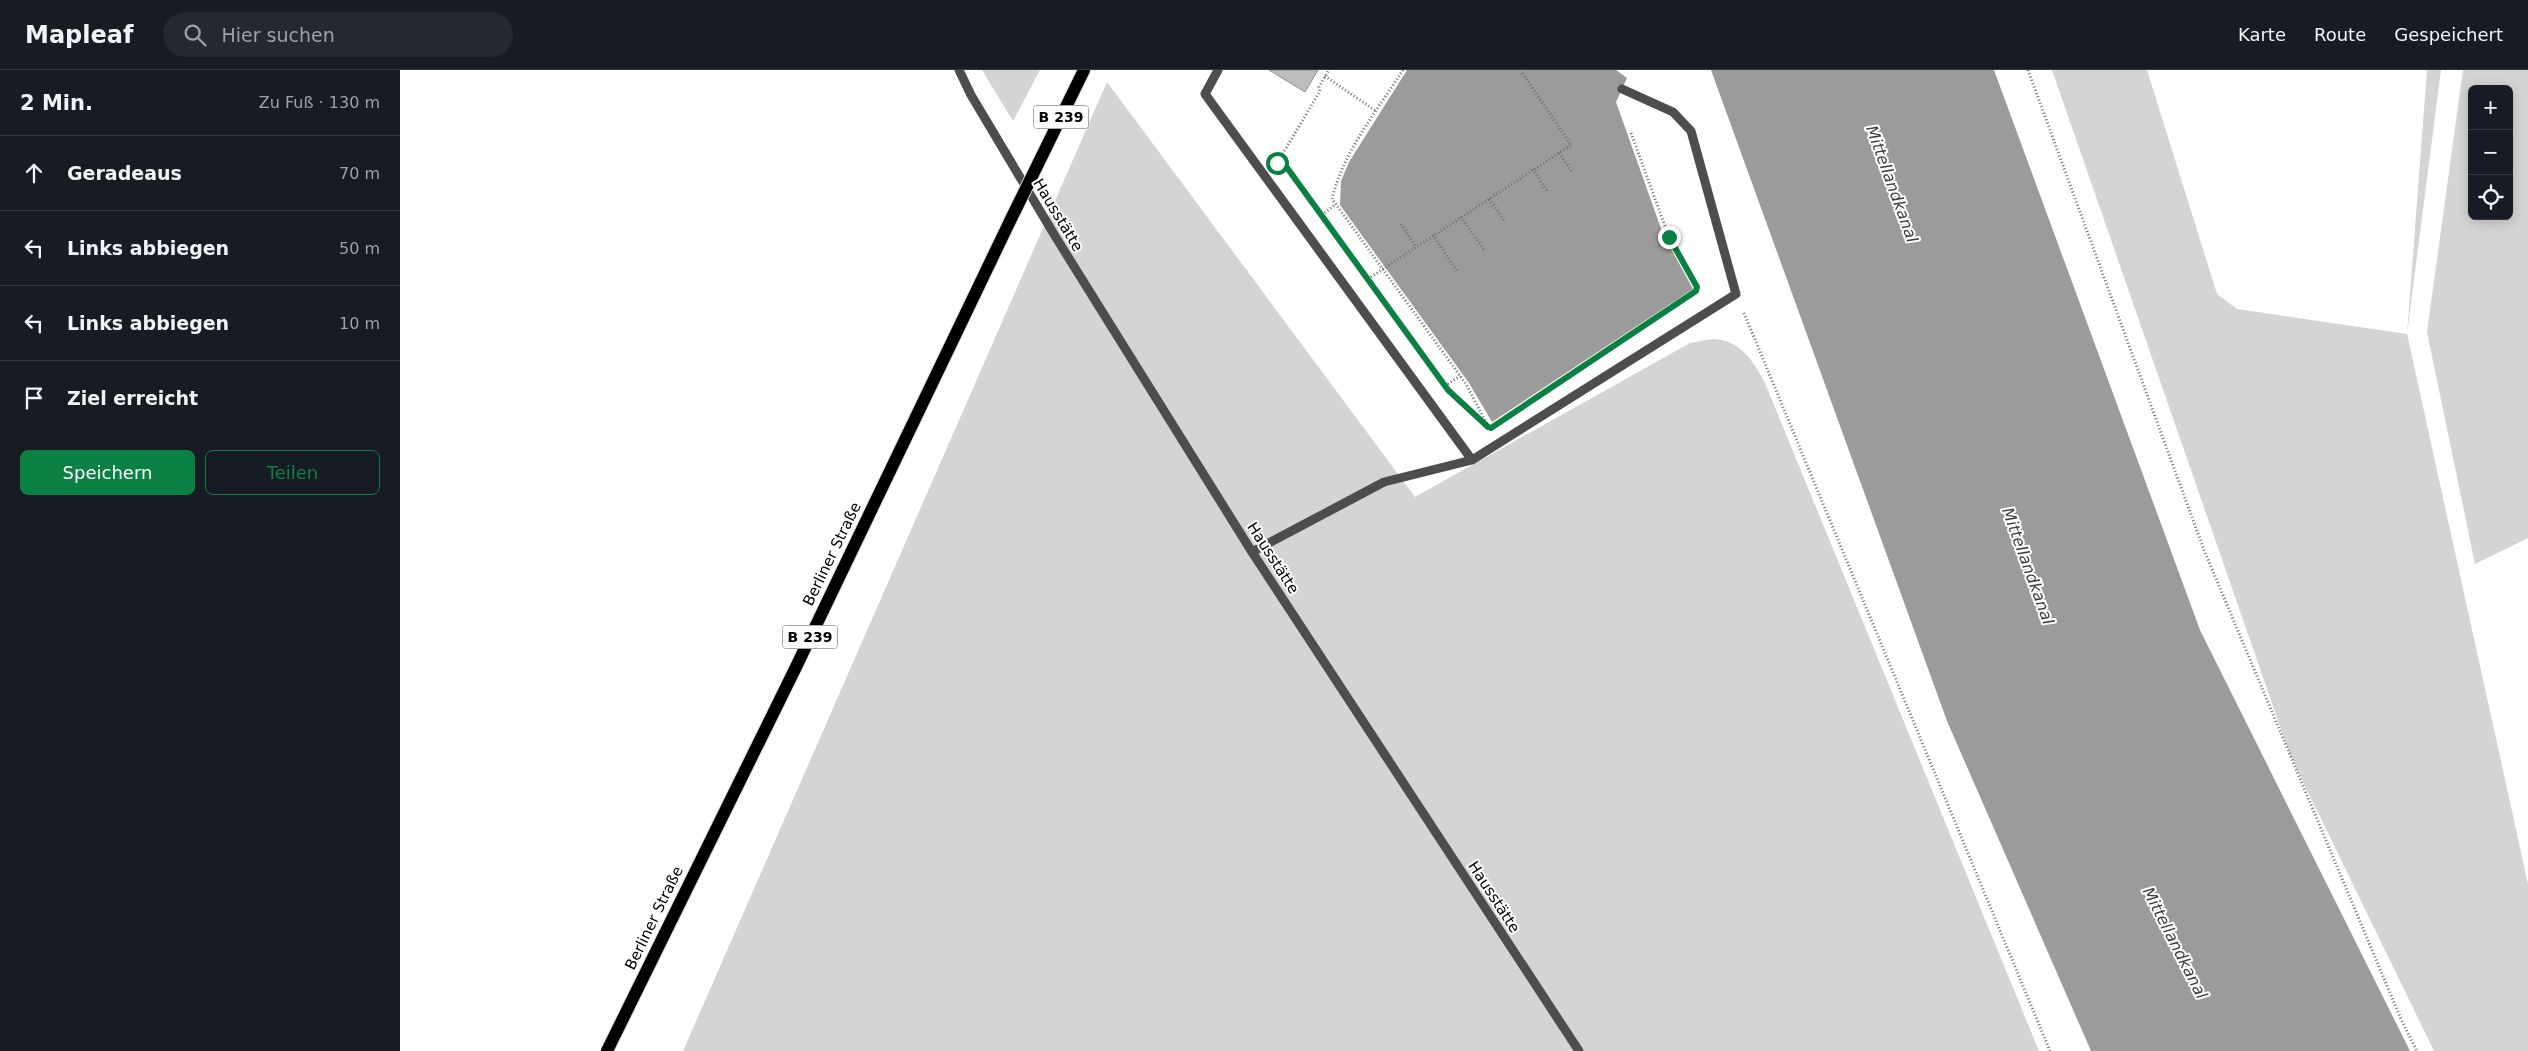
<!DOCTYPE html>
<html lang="de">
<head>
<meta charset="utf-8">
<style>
  :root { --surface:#171b24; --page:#242831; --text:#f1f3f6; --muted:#9ea1a6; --line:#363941; --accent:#0b8043 }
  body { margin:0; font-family:"DejaVu Sans",sans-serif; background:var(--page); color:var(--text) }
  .controls { position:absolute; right:15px; top:15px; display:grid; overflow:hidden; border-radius:8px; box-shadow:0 2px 12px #0003 }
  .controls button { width:45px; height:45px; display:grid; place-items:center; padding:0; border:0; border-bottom:1px solid var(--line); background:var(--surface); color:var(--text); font:25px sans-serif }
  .stop { position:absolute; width:15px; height:15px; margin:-11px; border:4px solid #0b8043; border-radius:50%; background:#fff }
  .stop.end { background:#0b8043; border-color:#fff; box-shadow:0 1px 5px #0008 }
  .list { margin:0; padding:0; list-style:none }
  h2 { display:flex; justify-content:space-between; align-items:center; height:65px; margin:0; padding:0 20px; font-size:21px }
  h2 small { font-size:16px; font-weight:400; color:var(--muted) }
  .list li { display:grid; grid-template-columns:32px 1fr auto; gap:15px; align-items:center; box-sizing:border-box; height:75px; padding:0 20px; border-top:1px solid var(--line) }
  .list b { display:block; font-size:19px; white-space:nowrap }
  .list em { font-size:16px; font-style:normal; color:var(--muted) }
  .actions { display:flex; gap:10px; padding:15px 20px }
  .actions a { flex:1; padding:11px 0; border:1px solid var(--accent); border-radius:8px; text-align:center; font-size:18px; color:var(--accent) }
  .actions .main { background:var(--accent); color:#fff }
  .icon { flex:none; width:28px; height:28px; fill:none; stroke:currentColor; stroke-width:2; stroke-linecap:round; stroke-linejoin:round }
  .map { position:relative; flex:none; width:2128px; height:981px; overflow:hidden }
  header { display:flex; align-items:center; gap:30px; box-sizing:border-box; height:70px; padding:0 25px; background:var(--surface); border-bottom:1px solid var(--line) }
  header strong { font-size:24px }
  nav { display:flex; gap:28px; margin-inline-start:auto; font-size:18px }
  .search { width:350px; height:45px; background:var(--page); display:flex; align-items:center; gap:12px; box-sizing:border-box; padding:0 18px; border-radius:28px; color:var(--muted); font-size:19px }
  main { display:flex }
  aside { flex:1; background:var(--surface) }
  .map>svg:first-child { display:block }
</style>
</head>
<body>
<header>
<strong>Mapleaf</strong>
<div class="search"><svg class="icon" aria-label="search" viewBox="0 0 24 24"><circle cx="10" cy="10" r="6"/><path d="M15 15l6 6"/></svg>Hier suchen</div>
<nav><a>Karte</a><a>Route</a><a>Gespeichert</a></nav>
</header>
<main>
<aside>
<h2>2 Min.<small>Zu Fuß · 130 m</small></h2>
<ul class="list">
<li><svg class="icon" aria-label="ahead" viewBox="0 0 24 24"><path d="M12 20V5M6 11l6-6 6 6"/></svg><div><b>Geradeaus</b></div><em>70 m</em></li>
<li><svg class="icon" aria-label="left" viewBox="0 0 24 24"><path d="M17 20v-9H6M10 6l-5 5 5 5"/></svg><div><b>Links abbiegen</b></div><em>50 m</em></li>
<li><svg class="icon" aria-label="left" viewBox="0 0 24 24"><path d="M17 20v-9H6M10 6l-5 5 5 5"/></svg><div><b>Links abbiegen</b></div><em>10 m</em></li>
<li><svg class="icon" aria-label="arrive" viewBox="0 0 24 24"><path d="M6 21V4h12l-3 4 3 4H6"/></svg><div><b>Ziel erreicht</b></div></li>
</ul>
<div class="actions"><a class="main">Speichern</a><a>Teilen</a></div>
</aside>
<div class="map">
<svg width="2128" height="981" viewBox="0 0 2128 981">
  <rect width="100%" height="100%" fill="#fff"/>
  <path fill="#d4d4d4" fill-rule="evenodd" d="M 582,0 L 640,0 L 613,51 Z
    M 1652,0 L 1747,0 L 1817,224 L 1837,239 L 2007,264 L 2027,0 L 2041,0 L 2007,264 L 2128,814 L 2128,981 L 2034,981 L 1890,685 Z
    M 2063,0 L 2128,0 L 2128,468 L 2075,494 L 2027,262 ZM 2072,19 L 2109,19 L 2109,146 L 2072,146 Z
    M 707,12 L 1015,427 L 1290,273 C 1298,272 1307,269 1314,269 C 1340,270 1355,293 1365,313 L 1639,981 L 283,981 Z"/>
  <path fill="#9b9b9b" d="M 1007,0 L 1216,0 L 1227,8 L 1216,32 L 1263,164 L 1293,219 L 1092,352 L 1069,313 L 940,135 L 941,111 L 949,92 Z
    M 1311,0 L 1594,0 L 1800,560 L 2010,981 L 1691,981 L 1547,651 Z"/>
  <path fill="#bdbdbd" stroke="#919191" d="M 869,0 L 918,0 L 905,22 Z"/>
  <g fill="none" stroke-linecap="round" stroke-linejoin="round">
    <g stroke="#dbdbdb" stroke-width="14">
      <path id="major" d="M 638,94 L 684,0
        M 207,981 L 396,597 L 610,151"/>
    </g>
    <path stroke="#6f6f6f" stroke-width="3" stroke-dasharray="1 2.5" stroke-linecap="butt" d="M 1003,0 C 977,41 943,82 932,129 L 1066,314 L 1088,356
      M 1628,0 L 1804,480 L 2001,949 L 2017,981
      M 925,6 L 976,41
      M 1231,63 L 1269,167 L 1297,217 L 1296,221 L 1288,226
      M 1159,83 L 1173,103
      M 879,90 L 920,21 L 919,17 L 929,0
      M 1133,99 L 1147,121
      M 1089,129 L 1104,150
      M 922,145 L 936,134
      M 1061,147 L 1085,181
      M 1001,154 L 1016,177
      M 1033,165 L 1057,201
      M 968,209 L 1171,75 L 1121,1
      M 1344,243 L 1650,981
      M 1045,316 L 1060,306
      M 1053,325 L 1087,356"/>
    <path stroke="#4d4d4d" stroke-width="9" d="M 559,0 L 571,25 L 655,166 L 852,482 L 1179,981
      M 818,0 L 805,24 L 1072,390
      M 852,482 L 984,412 L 1072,390 L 1336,224 L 1291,61 L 1273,42 L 1222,19"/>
    <use href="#major" stroke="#000" stroke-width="12"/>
    <g stroke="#dbdbdb" stroke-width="14" stroke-linecap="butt">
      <path id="major-bridge" d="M 610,151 L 638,94"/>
    </g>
    <use href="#major-bridge" stroke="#000" stroke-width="12"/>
  </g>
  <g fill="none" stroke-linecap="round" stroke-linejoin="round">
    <path stroke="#0b8043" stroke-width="6" d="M 877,93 L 880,88 L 1048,320 L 1088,357 L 1091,358 L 1296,221 L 1297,217 L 1269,167"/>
  </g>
  <g text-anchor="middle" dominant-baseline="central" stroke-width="4" stroke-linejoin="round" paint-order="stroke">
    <g fill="#fff" stroke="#4c4c4c" stroke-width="1">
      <rect x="633.5" y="35.5" width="55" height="23" rx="4"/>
      <rect x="382.5" y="555.5" width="55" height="23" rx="4"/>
    </g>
    <g font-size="14" font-weight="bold" fill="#000">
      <text x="661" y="47">B 239</text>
      <text x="410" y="567">B 239</text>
    </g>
    <g font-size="15" fill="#000" stroke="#fff">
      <text transform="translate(658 145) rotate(59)">Hausstätte</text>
      <text transform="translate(432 484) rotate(-64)">Berliner Straße</text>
      <text transform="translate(873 488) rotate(57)">Hausstätte</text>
      <text transform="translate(1094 827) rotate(57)">Hausstätte</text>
      <text transform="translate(254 848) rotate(-64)">Berliner Straße</text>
    </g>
    <g font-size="16" font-style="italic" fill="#3c3c3c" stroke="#fff">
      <text transform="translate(1492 114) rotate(70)">Mittellandkanal</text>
      <text transform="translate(1628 496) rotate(70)">Mittellandkanal</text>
      <text transform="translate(1775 873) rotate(63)">Mittellandkanal</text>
    </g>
  </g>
</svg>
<div class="controls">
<button>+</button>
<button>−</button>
<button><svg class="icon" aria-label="locate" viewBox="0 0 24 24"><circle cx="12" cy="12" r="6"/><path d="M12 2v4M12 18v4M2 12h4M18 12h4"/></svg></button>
</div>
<div class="stop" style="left:877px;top:93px"></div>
<div class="stop end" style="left:1269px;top:167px"></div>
</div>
</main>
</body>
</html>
